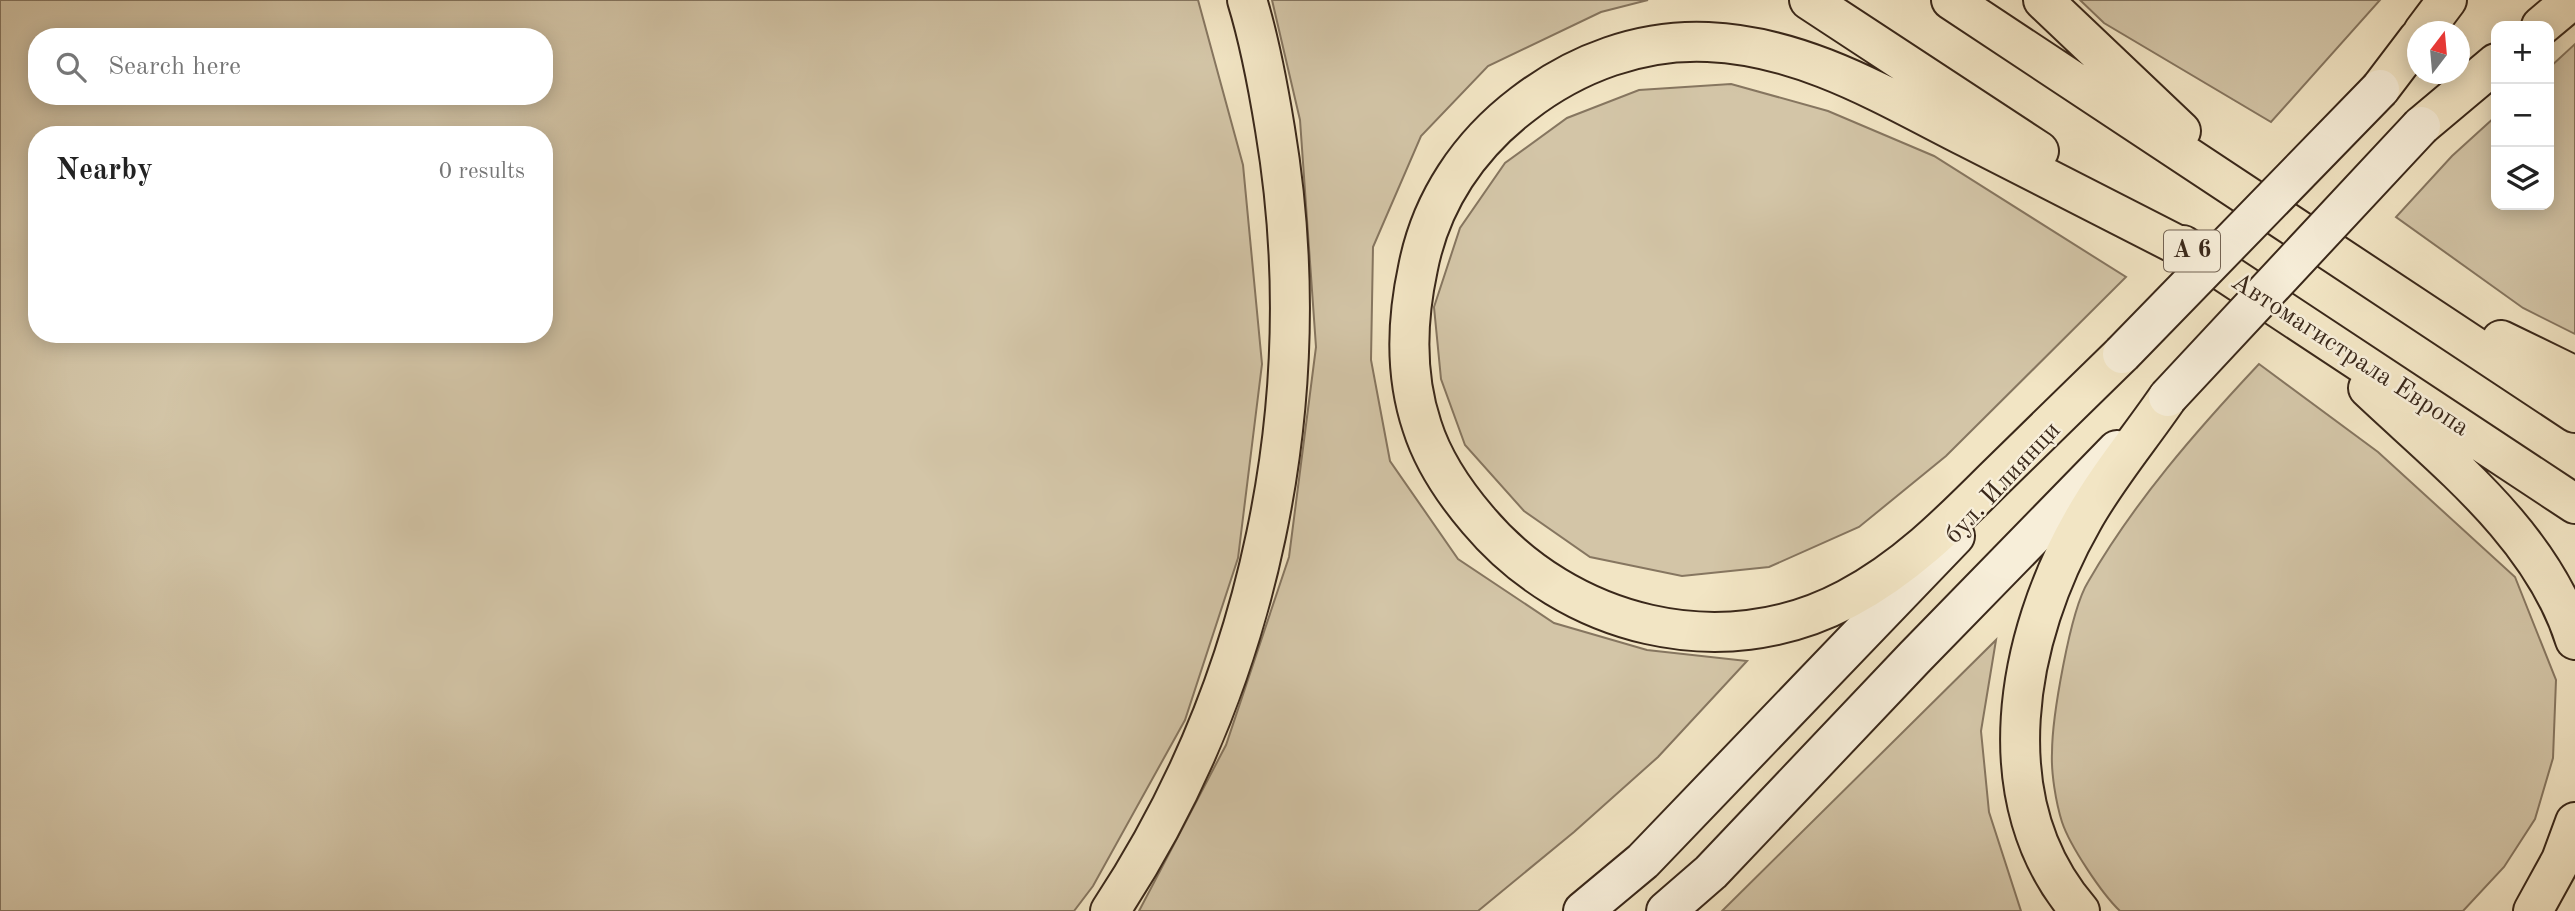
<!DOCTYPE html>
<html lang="en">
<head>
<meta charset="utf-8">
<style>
  :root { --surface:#fff; --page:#f2f2f2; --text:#222; --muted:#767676; --line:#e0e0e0 }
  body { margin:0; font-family:"Old Standard TT",serif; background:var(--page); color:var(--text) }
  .controls { position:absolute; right:21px; top:21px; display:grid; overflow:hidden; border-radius:14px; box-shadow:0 4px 18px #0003 }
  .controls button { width:63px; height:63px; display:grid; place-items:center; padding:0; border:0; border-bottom:2px solid var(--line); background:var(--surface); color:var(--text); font:35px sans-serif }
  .compass { position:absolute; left:2407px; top:21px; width:63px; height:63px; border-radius:50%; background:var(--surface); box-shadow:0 4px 18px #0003; rotate:16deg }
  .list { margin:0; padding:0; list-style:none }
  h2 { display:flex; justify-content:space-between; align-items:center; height:91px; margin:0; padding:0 28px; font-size:30px }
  h2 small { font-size:23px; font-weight:400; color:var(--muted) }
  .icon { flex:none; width:38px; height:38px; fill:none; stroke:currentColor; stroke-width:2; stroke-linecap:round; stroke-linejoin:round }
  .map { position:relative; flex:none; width:2575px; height:911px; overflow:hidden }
  .search { position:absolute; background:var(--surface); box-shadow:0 4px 18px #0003; left:28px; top:28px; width:525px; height:77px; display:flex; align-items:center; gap:18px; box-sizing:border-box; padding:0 24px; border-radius:28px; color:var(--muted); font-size:26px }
  .panel { position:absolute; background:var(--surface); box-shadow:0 4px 18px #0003; left:28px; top:126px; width:525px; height:217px; border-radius:28px }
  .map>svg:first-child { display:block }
</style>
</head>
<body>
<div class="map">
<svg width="2575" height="911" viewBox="0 0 2575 911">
  <rect width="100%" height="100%" fill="#f2e5c4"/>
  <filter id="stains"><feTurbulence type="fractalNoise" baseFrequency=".00286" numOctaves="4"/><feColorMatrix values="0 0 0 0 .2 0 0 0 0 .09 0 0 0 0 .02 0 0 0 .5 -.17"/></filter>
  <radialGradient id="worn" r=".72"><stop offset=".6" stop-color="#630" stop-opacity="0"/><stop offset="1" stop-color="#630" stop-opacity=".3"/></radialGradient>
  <path fill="#d3c5a7" stroke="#867660" stroke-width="2" fill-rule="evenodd" d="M 0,0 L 1198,0 L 1243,165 L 1262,364 L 1238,558 L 1185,720 L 1093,886 L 1074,911 L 0,911 ZM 37,37 L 544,37 L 544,96 L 37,96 ZM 37,135 L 544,135 L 544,334 L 37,334 Z
    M 1272,0 L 1648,0 L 1601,12 L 1488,66 L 1421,136 L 1373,247 L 1371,360 L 1390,461 L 1458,559 L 1554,623 L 1647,650 L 1747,661 L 1658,757 L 1574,832 L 1478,911 L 1139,911 L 1226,745 L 1289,557 L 1316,347 L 1300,120 Z
    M 2080,0 L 2380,0 L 2271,122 L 2104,23 Z
    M 2575,44 L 2575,334 L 2523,308 L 2396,217 L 2452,156 L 2496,116 L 2496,205 L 2549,205 L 2549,68 Z
    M 1731,84 L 1828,111 L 1934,156 L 2126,277 L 1946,456 L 1859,527 L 1769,567 L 1682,576 L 1590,557 L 1524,511 L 1465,445 L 1441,379 L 1434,307 L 1460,228 L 1505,163 L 1567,118 L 1639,90 Z
    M 2259,364 L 2378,452 L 2515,577 L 2556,680 L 2553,758 L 2535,819 L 2504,867 L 2463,911 L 2120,911 C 2102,894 2070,846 2062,822 C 2056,803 2051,773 2052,753 C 2052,718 2070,611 2088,582 C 2134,502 2196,431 2259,364 Z
    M 1996,640 L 1981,731 L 1989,812 L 2021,911 L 1722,911 Z"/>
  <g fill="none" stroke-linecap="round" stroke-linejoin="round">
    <g stroke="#3a281a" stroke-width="42">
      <path id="secondary" d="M 1583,911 L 1643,861 L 1955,536
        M 1666,911 L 1711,872 L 1915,657 L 2117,450"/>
    </g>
    <g stroke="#3a281a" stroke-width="42">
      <path id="highway" d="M 1809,0 L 2039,151
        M 1951,0 L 2575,413
        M 2043,0 L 2181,131
        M 2541,26 L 2572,0
        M 2423,32 L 2447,0
        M 2380,89 L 2418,39
        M 2421,126 L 2496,63
        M 2183,245 L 2575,504
        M 2501,340 L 2575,376
        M 2122,354 C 2079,396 2036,438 1993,480 C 1948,525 1904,569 1847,599 C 1721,666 1567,626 1478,520 C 1454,492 1433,461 1422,426 C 1405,375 1407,319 1418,268 C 1431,201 1469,145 1523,104 C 1576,63 1641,39 1708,42 C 1804,46 1885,96 1968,138 C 2045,178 2122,217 2199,256
        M 2368,388 C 2445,461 2542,535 2575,640
        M 1110,911 C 1261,683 1320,398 1275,129 C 1268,86 1260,42 1247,0
        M 2080,911 C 1985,801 2016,637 2083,520 C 2107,477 2140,438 2168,397
        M 2533,911 L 2561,860 L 2575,822"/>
    </g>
    <use href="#secondary" stroke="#f7eed9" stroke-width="38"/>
    <use href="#highway" stroke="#f2e5c4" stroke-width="38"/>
    <g stroke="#3a281a" stroke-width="42" stroke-linecap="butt">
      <path id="secondary-bridge" d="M 2122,354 L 2380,89
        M 2168,397 L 2421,126"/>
    </g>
    <use href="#secondary-bridge" stroke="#f7eed9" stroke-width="38"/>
  </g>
  <g text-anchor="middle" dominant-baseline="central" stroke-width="5" stroke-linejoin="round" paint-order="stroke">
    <rect fill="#f7eed9" stroke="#736353" stroke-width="2" x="2164" y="230.5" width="56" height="41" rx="5"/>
    <g font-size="24" font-weight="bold" fill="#3a281a">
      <text x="2192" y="251">A 6</text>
    </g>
    <g font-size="26" fill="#3a281a" stroke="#f7eed9">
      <text transform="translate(2350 355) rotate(33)">Автомагистрала Европа</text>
      <text transform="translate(2003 483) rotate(-47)">бул. Илиянци</text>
    </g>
  </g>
  <rect width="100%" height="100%" filter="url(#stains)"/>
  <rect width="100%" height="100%" fill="url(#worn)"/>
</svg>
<div class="controls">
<button>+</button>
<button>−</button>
<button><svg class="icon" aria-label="layers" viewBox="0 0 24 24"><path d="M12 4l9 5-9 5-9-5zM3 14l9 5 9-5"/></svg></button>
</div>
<svg class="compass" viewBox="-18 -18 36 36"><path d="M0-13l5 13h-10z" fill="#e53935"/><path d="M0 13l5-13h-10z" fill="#767676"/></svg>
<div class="search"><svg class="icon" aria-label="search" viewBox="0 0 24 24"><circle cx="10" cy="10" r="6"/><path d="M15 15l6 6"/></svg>Search here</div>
<section class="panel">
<h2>Nearby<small>0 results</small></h2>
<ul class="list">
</ul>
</section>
</div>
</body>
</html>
